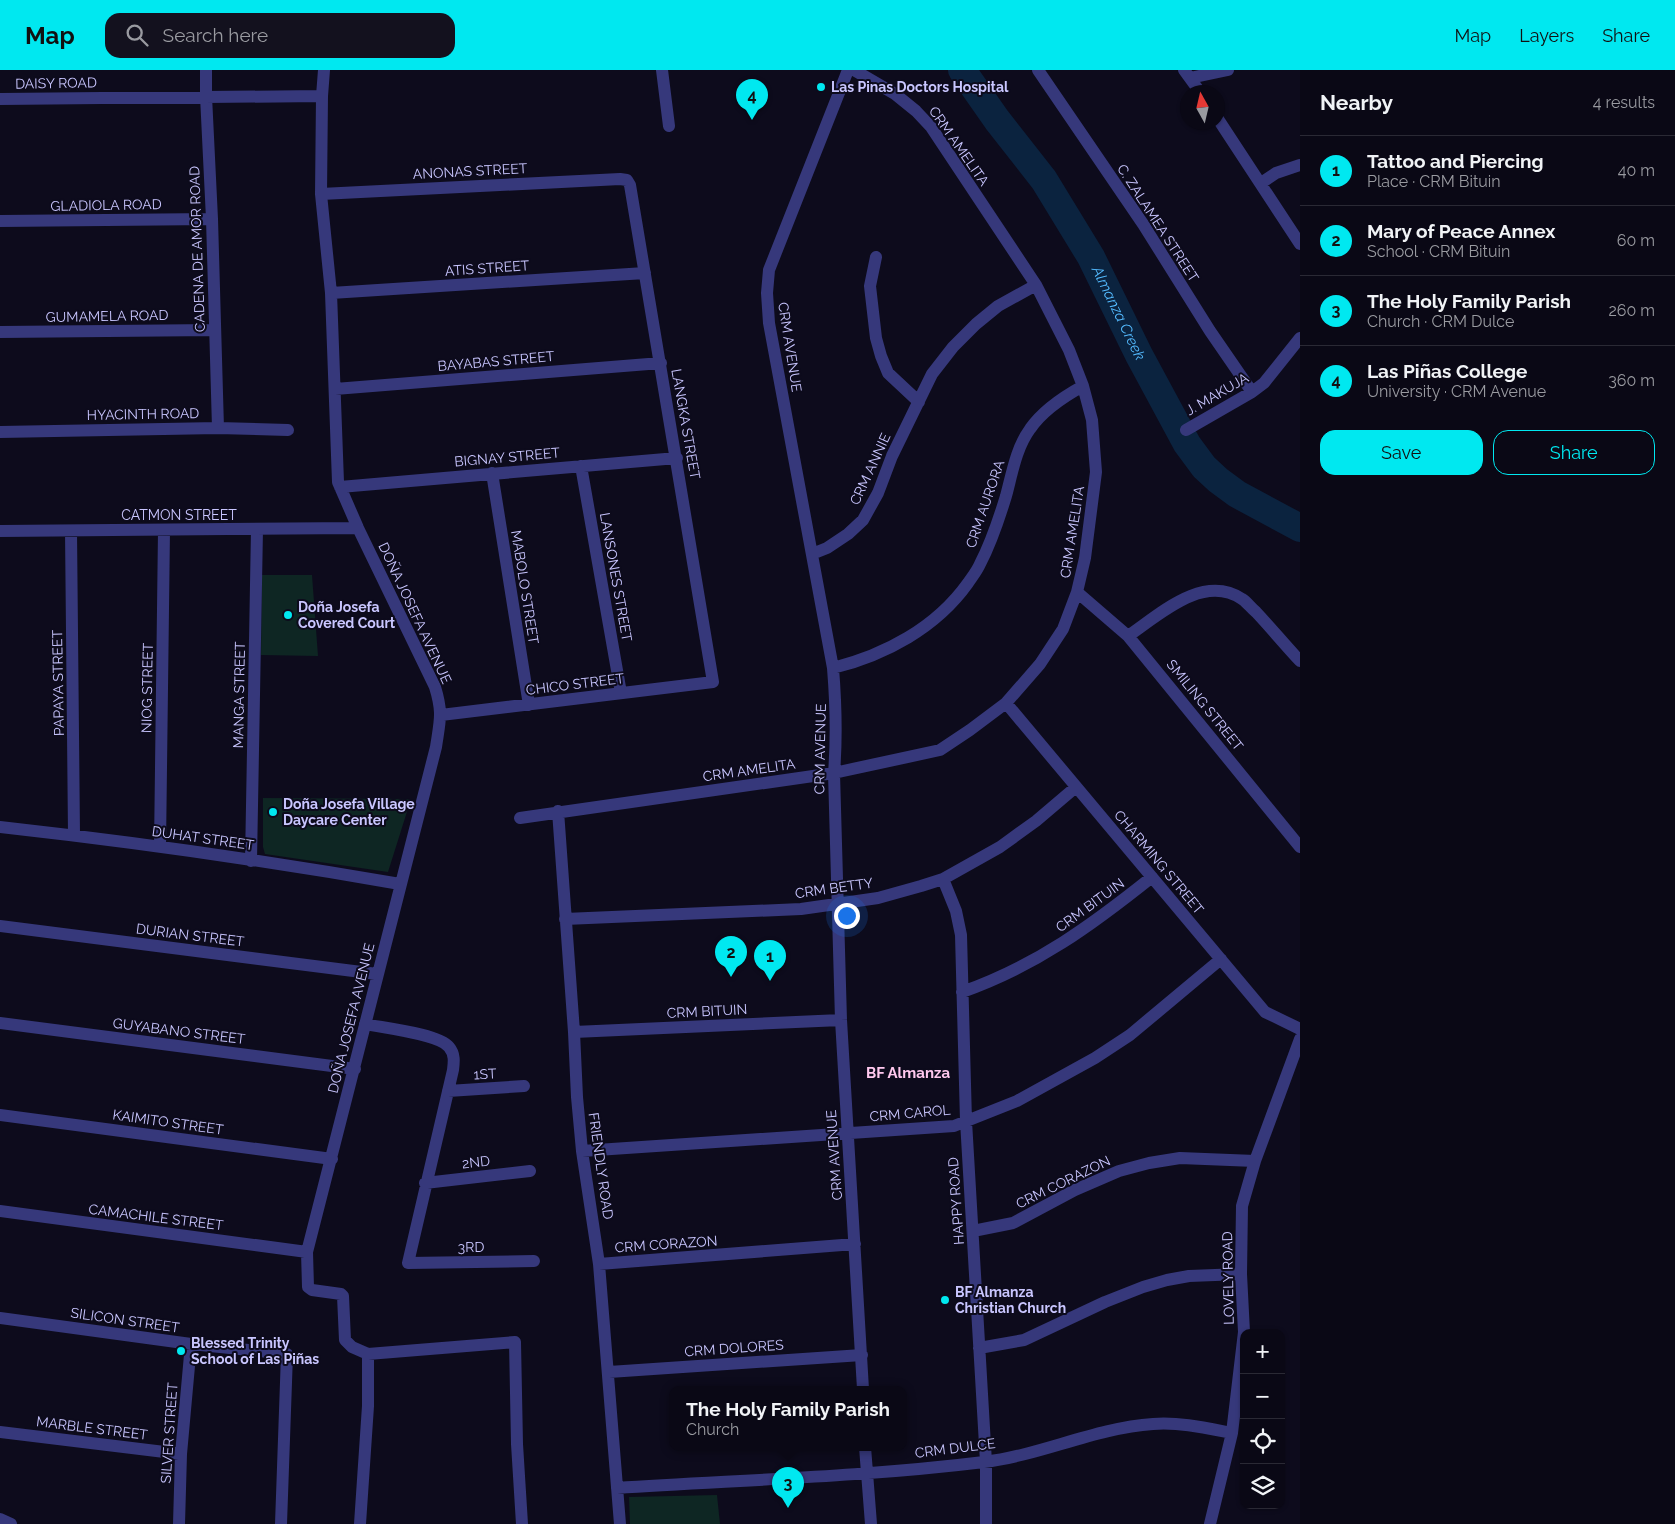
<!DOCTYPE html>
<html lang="en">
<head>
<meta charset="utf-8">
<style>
  :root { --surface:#0a0815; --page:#13111e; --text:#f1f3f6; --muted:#999aa0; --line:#2a2934; --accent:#00e8f0 }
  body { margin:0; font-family:Raleway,sans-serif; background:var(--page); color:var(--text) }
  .controls { position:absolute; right:15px; bottom:15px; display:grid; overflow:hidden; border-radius:10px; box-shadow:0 1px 4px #0004 }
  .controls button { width:45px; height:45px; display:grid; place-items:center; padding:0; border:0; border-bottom:1px solid var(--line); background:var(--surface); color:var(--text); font:25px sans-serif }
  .compass { position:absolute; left:1180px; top:15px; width:45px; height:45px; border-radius:50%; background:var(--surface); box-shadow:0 1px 4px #0004; rotate:352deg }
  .you { position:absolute; left:846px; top:845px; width:18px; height:18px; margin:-12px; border:4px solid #fff; border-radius:50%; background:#1a73e8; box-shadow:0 0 0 8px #1a73e833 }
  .badge { display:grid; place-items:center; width:32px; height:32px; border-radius:50%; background:var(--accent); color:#111; font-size:16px; font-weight:700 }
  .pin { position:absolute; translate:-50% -41px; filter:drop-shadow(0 1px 2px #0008) }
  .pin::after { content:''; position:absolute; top:26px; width:18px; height:15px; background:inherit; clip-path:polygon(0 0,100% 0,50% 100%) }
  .popup { position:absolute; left:669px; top:1316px; width:238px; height:65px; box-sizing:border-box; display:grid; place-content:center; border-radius:10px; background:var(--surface); filter:drop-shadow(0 1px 4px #0005); font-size:16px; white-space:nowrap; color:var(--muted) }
  .popup b { font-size:19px; color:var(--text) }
  .popup::after { content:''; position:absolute; left:50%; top:100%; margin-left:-10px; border:10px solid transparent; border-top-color:var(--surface) }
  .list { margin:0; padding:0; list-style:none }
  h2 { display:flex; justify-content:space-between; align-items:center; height:65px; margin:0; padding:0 20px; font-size:21px }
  h2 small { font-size:16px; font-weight:400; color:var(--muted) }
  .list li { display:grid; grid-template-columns:32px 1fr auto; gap:15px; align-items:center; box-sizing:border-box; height:70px; padding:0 20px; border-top:1px solid var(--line) }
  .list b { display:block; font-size:19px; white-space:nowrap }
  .list p { margin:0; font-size:16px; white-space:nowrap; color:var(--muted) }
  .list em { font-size:16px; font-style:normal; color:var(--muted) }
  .actions { display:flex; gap:10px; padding:15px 20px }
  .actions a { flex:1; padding:11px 0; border:1px solid var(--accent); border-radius:15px; text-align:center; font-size:18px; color:var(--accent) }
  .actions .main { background:var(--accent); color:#111 }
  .icon { flex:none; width:28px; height:28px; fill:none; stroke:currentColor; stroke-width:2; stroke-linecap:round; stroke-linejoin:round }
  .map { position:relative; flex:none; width:1300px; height:1454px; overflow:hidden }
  header { display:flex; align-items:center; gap:30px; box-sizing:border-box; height:70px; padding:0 25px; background:var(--accent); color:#111 }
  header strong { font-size:24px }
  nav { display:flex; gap:28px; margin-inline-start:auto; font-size:18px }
  .search { width:350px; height:45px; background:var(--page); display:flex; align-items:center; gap:12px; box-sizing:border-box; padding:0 18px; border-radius:15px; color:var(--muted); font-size:19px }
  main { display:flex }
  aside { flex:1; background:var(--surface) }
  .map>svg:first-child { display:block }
</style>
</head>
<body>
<header>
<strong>Map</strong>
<div class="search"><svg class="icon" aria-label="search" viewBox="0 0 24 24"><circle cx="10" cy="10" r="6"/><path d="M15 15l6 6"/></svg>Search here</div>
<nav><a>Map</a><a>Layers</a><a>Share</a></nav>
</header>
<main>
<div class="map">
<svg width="1300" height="1454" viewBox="0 0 1300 1454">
  <rect width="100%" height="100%" fill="#0d0b1c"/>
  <path fill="#0e2623" d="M 262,505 L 312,505 L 318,586 L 261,585 Z
    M 263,728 L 411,729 L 388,802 L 265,784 L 263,777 Z
    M 717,1425 L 720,1454 L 630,1454 L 629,1427 Z"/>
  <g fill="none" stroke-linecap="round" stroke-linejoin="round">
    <path stroke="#0b233f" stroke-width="28" id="s1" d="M 962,0 L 997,50 L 1044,110 L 1091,187 L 1139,285 L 1187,374 L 1204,397 L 1218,410 L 1237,424 L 1300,458"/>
    <path stroke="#36387b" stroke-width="12" d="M 206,0 L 206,26 L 212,149 L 218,358
      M 324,0 L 322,26 L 321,124 L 331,223 L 338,412 L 358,458 L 435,617 C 443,643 440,650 436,677 L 307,1182 L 308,1217 L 312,1220 L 341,1224 L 343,1226 L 345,1270 L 352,1277 L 368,1284 L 515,1272 L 517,1374 L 522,1454
      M 662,0 L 669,56
      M 848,0 L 769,200 L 767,223 L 769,253 L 833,598 C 836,635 837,666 834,703 L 841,950 L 863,1319
      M 1038,0 L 1143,154 L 1210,261 L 1252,322
      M 1184,0 L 1200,22
      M 1190,8 L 1228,0
      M 0,29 L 322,26
      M 1218,49 L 1300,174
      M 1261,113 L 1276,103 L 1300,95
      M 321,124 L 620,109 L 627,110 L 630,115 L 713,612 L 441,645
      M 0,151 L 212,149
      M 876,187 L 870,216 L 876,268 L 881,286 L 888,303 L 919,332
      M 331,223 L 645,203
      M 0,262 L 215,260
      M 335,319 L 661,293
      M 1186,360 L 1252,322 L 1264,313 L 1300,268
      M 0,362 L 218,358 L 288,360
      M 581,396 L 621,623
      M 492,403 L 529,635
      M 340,417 L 677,388
      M 0,461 L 358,458
      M 71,461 L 74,765
      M 812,484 L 827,478 L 848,464 L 863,450 L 878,423 L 892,386 L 932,304 L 953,277 L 976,254 L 998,236 L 1036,215
      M 1077,522 L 1128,566 L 1300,777
      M 1128,566 C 1159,545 1203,503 1242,529 C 1247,532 1251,538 1256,542 C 1271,558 1285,575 1300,591
      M 833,598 C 885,585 936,558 968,513 C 972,507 977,501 980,494 C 991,473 999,449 1006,426 C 1012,404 1016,378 1030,359 C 1043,340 1063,327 1083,316
      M 1006,633 L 1265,942 L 1300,959
      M 558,741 L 574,962 L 577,1027 L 582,1081 L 599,1194 L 620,1454
      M 520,748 L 834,703 L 940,680 L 970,660 L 1006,633 L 1040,594 L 1063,559 L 1077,522 L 1085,488 L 1096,402 L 1092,350 L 1083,316 L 1069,280 L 1036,215 L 931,57 L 916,41 L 895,24 L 854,0
      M 0,757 C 134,772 268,791 400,814
      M 160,777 L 164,460
      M 251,791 L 257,459
      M 943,809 L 956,841 L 961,865 L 966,1051 L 986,1392 L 986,1454
      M 565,849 L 801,839 L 878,828 L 921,816 L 943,809 L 1000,777 L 1036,751 L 1076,717
      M 0,856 L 377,904
      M 962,922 C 1036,896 1092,855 1152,807
      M 0,953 L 355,999
      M 365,954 C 384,958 439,964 449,977 C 455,984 454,992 453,1000 L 408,1193 L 534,1191
      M 574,962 L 841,950
      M 448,1021 L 524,1016
      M 0,1045 L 332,1089
      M 582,1081 L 954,1056 L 1017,1031 L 1095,988 L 1130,965 L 1221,889
      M 425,1113 L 530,1101
      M 0,1141 L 307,1182
      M 973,1161 L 1013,1153 L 1075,1120 L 1119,1101 L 1149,1093 L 1180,1088 L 1255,1091
      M 599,1194 L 855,1174
      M 0,1248 L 191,1274 L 287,1284 L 281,1454
      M 979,1278 L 1024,1270 L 1105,1232 L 1143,1217 L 1167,1210 L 1189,1206 L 1241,1204
      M 609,1302 L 862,1285
      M 0,1362 L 181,1384
      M 865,1377 L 871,1454
      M 617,1418 C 739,1410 862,1407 984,1392 C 1041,1385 1095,1358 1153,1354 C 1180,1352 1206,1358 1232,1363
      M 0,1449 L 11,1454
      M 179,1454 L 181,1384 L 191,1274
      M 360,1454 L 368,1336 L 368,1284
      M 1210,1454 L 1232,1363 L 1244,1262 L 1241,1204 L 1242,1136 L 1255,1091 L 1300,969"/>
  </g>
  <g fill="#00e8f0" stroke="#0d0b1c" stroke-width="2">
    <circle cx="821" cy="17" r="5"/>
    <circle cx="288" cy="545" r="5"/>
    <circle cx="273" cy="742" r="5"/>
    <circle cx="945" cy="1230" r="5"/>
    <circle cx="181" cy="1281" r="5"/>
  </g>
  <g text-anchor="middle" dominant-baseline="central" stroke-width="4" stroke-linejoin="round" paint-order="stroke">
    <g font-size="14" fill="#c9c6ff" stroke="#0d0b1c">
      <text transform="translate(56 13) rotate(-1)">DAISY ROAD</text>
      <text transform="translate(959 76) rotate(55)">CRM AMELITA</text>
      <text transform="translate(470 101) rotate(-3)">ANONAS STREET</text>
      <text transform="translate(106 135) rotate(-1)">GLADIOLA ROAD</text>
      <text transform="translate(1158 153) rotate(57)">C. ZALAMEA STREET</text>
      <text transform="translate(197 179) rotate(-92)">CADENA DE AMOR ROAD</text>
      <text transform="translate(487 198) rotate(-4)">ATIS STREET</text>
      <text transform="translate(107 246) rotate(-1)">GUMAMELA ROAD</text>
      <text transform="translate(790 277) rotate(81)">CRM AVENUE</text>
      <text transform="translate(496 291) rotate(-5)">BAYABAS STREET</text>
      <text transform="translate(1217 324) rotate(-30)">J. MAKUJA</text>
      <text transform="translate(143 344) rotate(-1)">HYACINTH ROAD</text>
      <text transform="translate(686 354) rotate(80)">LANGKA STREET</text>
      <text transform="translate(507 387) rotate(-5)">BIGNAY STREET</text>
      <text transform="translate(870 399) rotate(-65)">CRM ANNIE</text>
      <text transform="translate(985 434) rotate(-71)">CRM AURORA</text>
      <text x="179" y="445">CATMON STREET</text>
      <text transform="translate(1072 462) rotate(-81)">CRM AMELITA</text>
      <text transform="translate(616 507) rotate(80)">LANSONES STREET</text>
      <text transform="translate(525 517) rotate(81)">MABOLO STREET</text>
      <text transform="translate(415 543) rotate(65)">DOÑA JOSEFA AVENUE</text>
      <text transform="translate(58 613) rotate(-91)">PAPAYA STREET</text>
      <text transform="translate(575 614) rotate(-7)">CHICO STREET</text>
      <text transform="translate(147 618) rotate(-89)">NIOG STREET</text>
      <text transform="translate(239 625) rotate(-89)">MANGA STREET</text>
      <text transform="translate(1205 635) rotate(51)">SMILING STREET</text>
      <text transform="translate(820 679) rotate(-89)">CRM AVENUE</text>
      <text transform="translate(749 700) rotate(-8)">CRM AMELITA</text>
      <text transform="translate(203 768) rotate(8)">DUHAT STREET</text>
      <text transform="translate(1159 792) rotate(50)">CHARMING STREET</text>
      <text transform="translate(834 818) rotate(-8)">CRM BETTY</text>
      <text transform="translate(1090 835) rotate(-36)">CRM BITUIN</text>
      <text transform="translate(190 865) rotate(7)">DURIAN STREET</text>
      <text transform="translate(707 941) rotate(-3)">CRM BITUIN</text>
      <text transform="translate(351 948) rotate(-76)">DOÑA JOSEFA AVENUE</text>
      <text transform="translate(179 961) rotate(7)">GUYABANO STREET</text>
      <text transform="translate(485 1004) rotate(-3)">1ST</text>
      <text transform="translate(910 1043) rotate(-5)">CRM CAROL</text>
      <text transform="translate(168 1052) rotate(8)">KAIMITO STREET</text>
      <text transform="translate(834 1085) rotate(-94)">CRM AVENUE</text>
      <text transform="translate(476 1092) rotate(-6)">2ND</text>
      <text transform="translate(601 1096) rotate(82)">FRIENDLY ROAD</text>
      <text transform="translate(1063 1112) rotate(-26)">CRM CORAZON</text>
      <text transform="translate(956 1131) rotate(-94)">HAPPY ROAD</text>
      <text transform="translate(156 1147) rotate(7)">CAMACHILE STREET</text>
      <text transform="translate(666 1174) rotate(-4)">CRM CORAZON</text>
      <text transform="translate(471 1177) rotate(-1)">3RD</text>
      <text transform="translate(1228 1208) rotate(-91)">LOVELY ROAD</text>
      <text transform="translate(125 1250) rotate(8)">SILICON STREET</text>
      <text transform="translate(734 1278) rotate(-4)">CRM DOLORES</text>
      <text transform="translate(92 1358) rotate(7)">MARBLE STREET</text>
      <text transform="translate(169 1363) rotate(-86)">SILVER STREET</text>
      <text transform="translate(955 1378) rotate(-7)">CRM DULCE</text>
    </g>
    <g font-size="14" font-weight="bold" fill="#c9c6ff" stroke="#0d0b1c" text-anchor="start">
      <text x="831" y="17">Las Pinas Doctors Hospital</text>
      <text x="298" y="537">Doña Josefa<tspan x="298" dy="16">Covered Court</tspan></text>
      <text x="283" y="734">Doña Josefa Village<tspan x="283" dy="16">Daycare Center</tspan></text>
      <text x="955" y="1222">BF Almanza<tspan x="955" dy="16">Christian Church</tspan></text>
      <text x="191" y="1273">Blessed Trinity<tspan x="191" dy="16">School of Las Piñas</tspan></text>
    </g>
    <g font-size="15" font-style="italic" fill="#54bbff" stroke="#0d0b1c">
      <text stroke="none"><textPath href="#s1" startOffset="290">Almanza Creek</textPath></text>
    </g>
    <g font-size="15" font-weight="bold" fill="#ffc8ee" stroke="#0d0b1c">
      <text x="908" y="1003">BF Almanza</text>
    </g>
  </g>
</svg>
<div class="controls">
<button>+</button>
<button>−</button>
<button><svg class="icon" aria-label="locate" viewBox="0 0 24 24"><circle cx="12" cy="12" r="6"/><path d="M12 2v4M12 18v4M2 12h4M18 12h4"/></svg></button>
<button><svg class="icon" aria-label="layers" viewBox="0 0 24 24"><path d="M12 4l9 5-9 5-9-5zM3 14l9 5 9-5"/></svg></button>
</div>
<svg class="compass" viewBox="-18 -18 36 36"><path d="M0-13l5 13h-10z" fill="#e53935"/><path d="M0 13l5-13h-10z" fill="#999aa0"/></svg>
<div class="you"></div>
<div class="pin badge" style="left:770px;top:911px">1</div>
<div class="pin badge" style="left:731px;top:907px">2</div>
<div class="pin badge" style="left:788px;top:1438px">3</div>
<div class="popup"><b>The Holy Family Parish</b>Church</div>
<div class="pin badge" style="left:752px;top:50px">4</div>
</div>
<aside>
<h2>Nearby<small>4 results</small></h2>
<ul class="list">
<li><span class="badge">1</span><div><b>Tattoo and Piercing</b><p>Place · CRM Bituin</p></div><em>40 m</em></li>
<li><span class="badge">2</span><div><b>Mary of Peace Annex</b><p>School · CRM Bituin</p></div><em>60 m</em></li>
<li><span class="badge">3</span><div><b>The Holy Family Parish</b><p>Church · CRM Dulce</p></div><em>260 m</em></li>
<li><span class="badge">4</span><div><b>Las Piñas College</b><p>University · CRM Avenue</p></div><em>360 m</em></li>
</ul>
<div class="actions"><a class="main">Save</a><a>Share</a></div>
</aside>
</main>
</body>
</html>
